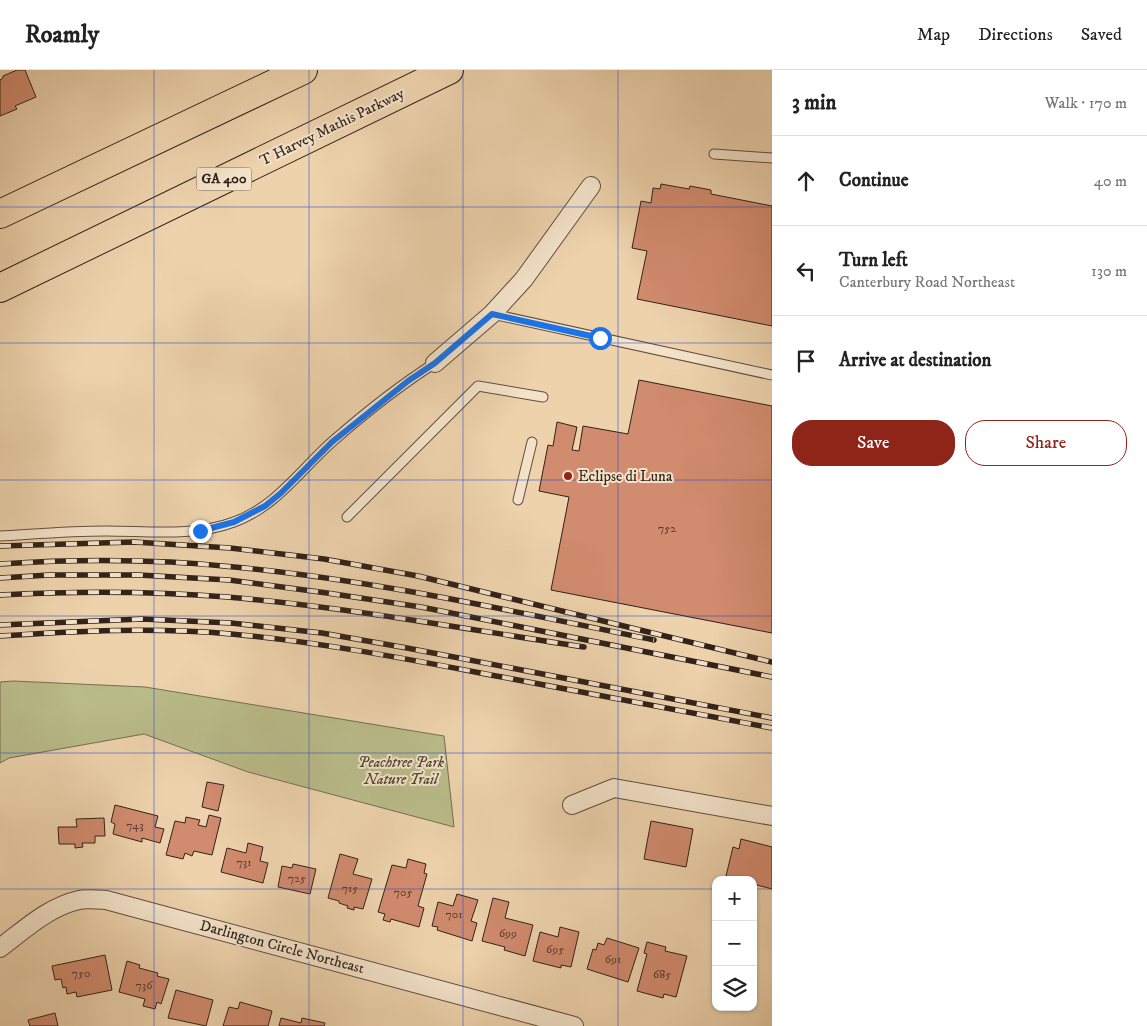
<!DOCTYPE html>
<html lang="en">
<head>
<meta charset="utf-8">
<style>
  :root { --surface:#fff; --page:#f2f2f2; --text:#222; --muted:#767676; --line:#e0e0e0; --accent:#8f2418 }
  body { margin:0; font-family:"IM FELL DW Pica",serif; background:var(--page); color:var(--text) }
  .controls { position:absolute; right:15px; bottom:15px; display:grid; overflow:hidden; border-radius:10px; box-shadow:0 1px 4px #0004 }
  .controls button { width:45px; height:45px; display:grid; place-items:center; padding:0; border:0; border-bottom:1px solid var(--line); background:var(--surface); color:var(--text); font:25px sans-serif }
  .stop { position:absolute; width:15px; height:15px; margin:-11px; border:4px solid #1a73e8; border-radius:50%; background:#fff }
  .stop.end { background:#1a73e8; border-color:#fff; box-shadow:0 1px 5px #0008 }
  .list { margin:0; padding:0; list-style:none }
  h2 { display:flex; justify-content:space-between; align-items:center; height:65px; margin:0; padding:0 20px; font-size:21px }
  h2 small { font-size:16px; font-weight:400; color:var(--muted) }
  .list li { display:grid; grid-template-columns:32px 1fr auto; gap:15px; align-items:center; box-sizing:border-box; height:90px; padding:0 20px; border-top:1px solid var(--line) }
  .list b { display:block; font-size:19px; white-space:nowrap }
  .list p { margin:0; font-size:16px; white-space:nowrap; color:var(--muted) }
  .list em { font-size:16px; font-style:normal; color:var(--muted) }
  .actions { display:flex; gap:10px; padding:15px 20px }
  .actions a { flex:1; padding:11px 0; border:1px solid var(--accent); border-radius:20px; text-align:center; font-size:18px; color:var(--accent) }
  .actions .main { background:var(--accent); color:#fff }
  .icon { flex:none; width:28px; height:28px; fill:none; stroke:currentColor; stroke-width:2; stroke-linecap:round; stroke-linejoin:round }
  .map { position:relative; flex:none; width:772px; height:956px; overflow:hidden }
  header { display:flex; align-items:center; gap:30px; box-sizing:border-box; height:70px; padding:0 25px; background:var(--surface); border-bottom:1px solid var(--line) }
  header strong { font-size:24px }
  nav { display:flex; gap:28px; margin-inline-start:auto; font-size:18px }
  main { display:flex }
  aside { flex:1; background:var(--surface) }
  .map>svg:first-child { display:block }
</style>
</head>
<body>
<header>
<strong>Roamly</strong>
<nav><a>Map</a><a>Directions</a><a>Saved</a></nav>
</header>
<main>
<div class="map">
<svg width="772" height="956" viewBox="0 0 772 956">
  <rect width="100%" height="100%" fill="#edd2ac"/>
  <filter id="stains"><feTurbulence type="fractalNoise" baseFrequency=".004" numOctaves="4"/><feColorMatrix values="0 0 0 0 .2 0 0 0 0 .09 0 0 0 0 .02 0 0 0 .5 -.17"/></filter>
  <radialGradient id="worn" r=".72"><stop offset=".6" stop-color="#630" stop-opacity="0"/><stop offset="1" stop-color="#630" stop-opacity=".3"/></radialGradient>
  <path fill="#b9bb89" stroke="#756e52" d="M 13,611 L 145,617 L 444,666 L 454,757 L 248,702 L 144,664 L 9,688 L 0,693 L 0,612 Z"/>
  <path fill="#d18b6e" stroke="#31221a" d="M 17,0 L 25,0 L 36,27 L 15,36 L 17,39 L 0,46 L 0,10 L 3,8 L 3,6 Z
    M 661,114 L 689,119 L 690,116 L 711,120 L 711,124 L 772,136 L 772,256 L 637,229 L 647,181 L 632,178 L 641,131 L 651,133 L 653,118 L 660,119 Z
    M 639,310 L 772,336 L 772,563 L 551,520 L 569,427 L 539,421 L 548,375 L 553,376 L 557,352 L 577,357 L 572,380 L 579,381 L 583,356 L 628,364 Z
    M 207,712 L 224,715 L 218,741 L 202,737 Z
    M 115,735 L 158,746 L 155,757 L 164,759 L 160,773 L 142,768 L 142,772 L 113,764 L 115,754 L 111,752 Z
    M 209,745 L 221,748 L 212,785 L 194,781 L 192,786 L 185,783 L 183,789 L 166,785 L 175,751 L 185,753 L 186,747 L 200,750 L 198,755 L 206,757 Z
    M 104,748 L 105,766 L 95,766 L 95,773 L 82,773 L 83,777 L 75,778 L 75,774 L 59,774 L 58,757 L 77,757 L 76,749 Z
    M 651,751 L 693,759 L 686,797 L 644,789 Z
    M 741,769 L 772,777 L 772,819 L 753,814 L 753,810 L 738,810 L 726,806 L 733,777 L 739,779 Z
    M 248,773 L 263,777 L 260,791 L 268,793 L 263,813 L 221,802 L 227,778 L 246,783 Z
    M 340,784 L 358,789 L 353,804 L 372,809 L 363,839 L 354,837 L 354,840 L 347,838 L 348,836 L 339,833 L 339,831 L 328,828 Z
    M 408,789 L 426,794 L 424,803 L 427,804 L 418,836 L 424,838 L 419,857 L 391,849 L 390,852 L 383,850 L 385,844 L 378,842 L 392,795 L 406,798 Z
    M 293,794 L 316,799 L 310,824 L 278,817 L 282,796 L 292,798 Z
    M 457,824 L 478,830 L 471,851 L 477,853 L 472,871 L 437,860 L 438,857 L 432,856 L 438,832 L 453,836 Z
    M 493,828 L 509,832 L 505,848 L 533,855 L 525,886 L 504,880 L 505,877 L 482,871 Z
    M 560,857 L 579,862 L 571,897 L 561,895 L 561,898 L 533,891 L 540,862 L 558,867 Z
    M 607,868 L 639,878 L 628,912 L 587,899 L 593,879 L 596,880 L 598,873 L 604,875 Z
    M 647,872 L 666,877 L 665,881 L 687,886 L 676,927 L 664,924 L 663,928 L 637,921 L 647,884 L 644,883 Z
    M 105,885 L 112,920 L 77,927 L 76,922 L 67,924 L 66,917 L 63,918 L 61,909 L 55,910 L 52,896 Z
    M 127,891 L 140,895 L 139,898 L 158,903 L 157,906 L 169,909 L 161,934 L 157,932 L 155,939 L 143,936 L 145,929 L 119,922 Z
    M 176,920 L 213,930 L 206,956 L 168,948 Z
    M 240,932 L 272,941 L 268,956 L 223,956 L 229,937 L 238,939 Z
    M 55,943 L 58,956 L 30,956 L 28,950 Z
    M 281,948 L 301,953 L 302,948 L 325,953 L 324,956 L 279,956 Z"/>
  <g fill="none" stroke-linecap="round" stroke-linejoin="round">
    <g stroke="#604e3e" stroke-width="11">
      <path id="service" d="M 714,84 L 772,88
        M 492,244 L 772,305
        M 518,430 L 532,372
        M 347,447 L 478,316 L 543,327
        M 0,466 C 35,464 71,461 106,461 C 148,461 194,467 234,452 C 276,437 301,399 333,371 C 365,343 399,316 435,293"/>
    </g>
    <g stroke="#604e3e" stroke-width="20">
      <path id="minor" d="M 435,293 L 492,244 L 524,209 L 591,116
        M 572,735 L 614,718 L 772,746
        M 0,878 C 24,860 48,837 79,830 C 87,828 97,830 106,830 L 574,956"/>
    </g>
    <g stroke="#31221a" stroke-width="30">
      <path id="motorway" d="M 0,144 L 303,0
        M 0,218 L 449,0"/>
    </g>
    <use href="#service" stroke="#f3e2c9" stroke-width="9"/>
    <use href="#minor" stroke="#f3e2c9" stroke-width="18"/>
    <use href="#motorway" stroke="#edd2ac" stroke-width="28"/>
    <g stroke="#31221a" stroke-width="5.5">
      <path id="rail" d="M 0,476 L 134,472 L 230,478 L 324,489 L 418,506 L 772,592
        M 0,494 C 78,489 156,489 234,497 C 375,510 515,542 654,570
        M 0,508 L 49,505 L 139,505 L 229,510 L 327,523 L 421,537 L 772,607
        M 0,525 C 76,521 151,521 227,527 C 347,537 465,559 584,577
        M 0,555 L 142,549 L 231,553 L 322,563 L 407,578 L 772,648
        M 0,566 C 77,561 154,557 231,564 C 322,572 412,590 502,607 C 592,624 682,641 772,658"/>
    </g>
    <use href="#rail" stroke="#f3e2c9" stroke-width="4" stroke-dasharray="11" stroke-linecap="butt"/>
  </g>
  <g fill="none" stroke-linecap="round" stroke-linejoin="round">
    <path stroke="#1a73e8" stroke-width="6" d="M 200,461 L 234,452 L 265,436 L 281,423 L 332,372 L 408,311 L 435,293 L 492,244 L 600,268"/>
  </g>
  <path fill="none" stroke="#1d4ed8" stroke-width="1" stroke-opacity="0.55" d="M 154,0 L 154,956M 309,0 L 309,956M 463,0 L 463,956M 618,0 L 618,956M 0,137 L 772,137M 0,273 L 772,273M 0,410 L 772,410M 0,546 L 772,546M 0,683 L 772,683M 0,819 L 716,819M 753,819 L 772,819"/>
  <circle fill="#8f2418" stroke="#f3e2c9" stroke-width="2" cx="568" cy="406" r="5"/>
  <g text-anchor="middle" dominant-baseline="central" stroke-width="4" stroke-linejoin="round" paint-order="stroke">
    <g font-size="12" fill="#593c2f">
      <text x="667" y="458">752</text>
      <text x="135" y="755">743</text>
      <text x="244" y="792">731</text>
      <text x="297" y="808">725</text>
      <text x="350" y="818">715</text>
      <text x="403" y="822">705</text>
      <text x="454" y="844">701</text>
      <text x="508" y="863">699</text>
      <text x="555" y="879">695</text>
      <text x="613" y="889">691</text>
      <text x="81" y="903">750</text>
      <text x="662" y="904">685</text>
      <text x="144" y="915">736</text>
    </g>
    <rect fill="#f3e2c9" stroke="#6b5c4e" stroke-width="1" x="196.5" y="97.5" width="55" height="23" rx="4"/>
    <g font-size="14" font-weight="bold" fill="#31221a">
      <text x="224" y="109">GA 400</text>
    </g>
    <g font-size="15" fill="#31221a" stroke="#f3e2c9">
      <text transform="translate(332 57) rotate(-26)">T Harvey Mathis Parkway</text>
      <text transform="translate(282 877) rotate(15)">Darlington Circle Northeast</text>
    </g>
    <g font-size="15" fill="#31221a" stroke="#f3e2c9" text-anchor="start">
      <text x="578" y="406">Eclipse di Luna</text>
    </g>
    <g font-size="15" font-style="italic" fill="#534836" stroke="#f3e2c9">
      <text x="401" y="692">Peachtree Park<tspan x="401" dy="17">Nature Trail</tspan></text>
    </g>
  </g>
  <rect width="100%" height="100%" filter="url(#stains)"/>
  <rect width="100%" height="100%" fill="url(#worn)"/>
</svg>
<div class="controls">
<button>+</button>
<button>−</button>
<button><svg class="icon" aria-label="layers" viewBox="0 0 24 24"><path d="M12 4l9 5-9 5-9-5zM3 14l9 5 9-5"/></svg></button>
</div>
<div class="stop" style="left:600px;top:268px"></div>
<div class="stop end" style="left:200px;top:461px"></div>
</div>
<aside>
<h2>3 min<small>Walk · 170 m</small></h2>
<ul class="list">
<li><svg class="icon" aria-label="ahead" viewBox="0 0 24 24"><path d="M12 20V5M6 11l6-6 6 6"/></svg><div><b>Continue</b></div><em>40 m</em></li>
<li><svg class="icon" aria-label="left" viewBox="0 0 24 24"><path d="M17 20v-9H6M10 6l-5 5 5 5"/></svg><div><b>Turn left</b><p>Canterbury Road Northeast</p></div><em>130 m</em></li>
<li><svg class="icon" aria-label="arrive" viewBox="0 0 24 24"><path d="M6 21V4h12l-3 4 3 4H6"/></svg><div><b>Arrive at destination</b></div></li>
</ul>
<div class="actions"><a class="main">Save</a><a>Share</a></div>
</aside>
</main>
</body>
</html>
